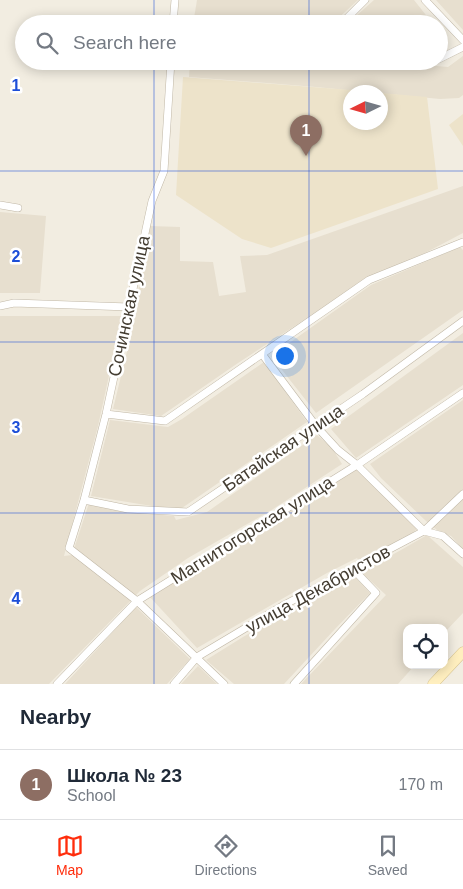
<!DOCTYPE html>
<html lang="en">
<head>
<meta charset="utf-8">
<style>
  :root { --surface:#fff; --page:#f2f2f3; --text:#1f2937; --muted:#747a83; --line:#e0e1e3; --accent:#ff2d0c }
  body { margin:0; font-family:Arial,sans-serif; background:var(--page); color:var(--text) }
  .controls { position:absolute; right:15px; bottom:15px; display:grid; overflow:hidden; border-radius:10px; box-shadow:0 2px 12px #0003 }
  .controls button { width:45px; height:45px; display:grid; place-items:center; padding:0; border:0; border-bottom:1px solid var(--line); background:var(--surface); color:var(--text); font:25px sans-serif }
  .compass { position:absolute; left:343px; top:85px; width:45px; height:45px; border-radius:50%; background:var(--surface); box-shadow:0 2px 12px #0003; rotate:265deg }
  .you { position:absolute; left:284px; top:355px; width:18px; height:18px; margin:-12px; border:4px solid #fff; border-radius:50%; background:#1a73e8; box-shadow:0 0 0 8px #1a73e833 }
  .badge { display:grid; place-items:center; width:32px; height:32px; border-radius:50%; background:var(--accent); color:#fff; font-size:16px; font-weight:700 }
  .pin { position:absolute; translate:-50% -41px; filter:drop-shadow(0 1px 2px #0008) }
  .pin::after { content:''; position:absolute; top:26px; width:18px; height:15px; background:inherit; clip-path:polygon(0 0,100% 0,50% 100%) }
  .list { margin:0; padding:0; list-style:none }
  h2 { display:flex; justify-content:space-between; align-items:center; height:65px; margin:0; padding:0 20px; font-size:21px }
  h2 small { font-size:16px; font-weight:400; color:var(--muted) }
  .list li { display:grid; grid-template-columns:32px 1fr auto; gap:15px; align-items:center; box-sizing:border-box; height:70px; padding:0 20px; border-top:1px solid var(--line) }
  .list b { display:block; font-size:19px; white-space:nowrap }
  .list p { margin:0; font-size:16px; white-space:nowrap; color:var(--muted) }
  .list em { font-size:16px; font-style:normal; color:var(--muted) }
  .icon { flex:none; width:28px; height:28px; fill:none; stroke:currentColor; stroke-width:2; stroke-linecap:round; stroke-linejoin:round }
  .map { position:relative; flex:none; width:463px; height:684px; overflow:hidden }
  .search { position:absolute; background:var(--surface); box-shadow:0 2px 12px #0003; left:15px; right:15px; top:15px; height:55px; display:flex; align-items:center; gap:12px; box-sizing:border-box; padding:0 18px; border-radius:28px; color:var(--muted); font-size:19px }
  .sheet { height:135px; background:var(--surface) }
  nav { display:flex; justify-content:space-around; align-items:center; box-sizing:border-box; height:70px; border-top:1px solid var(--line); background:var(--surface); font-size:14px; color:var(--muted) }
  nav a { display:grid; justify-items:center; gap:2px }
  nav .on { color:var(--accent) }
  .map>svg:first-child { display:block }
</style>
</head>
<body>
<div class="map">
<svg width="463" height="684" viewBox="0 0 463 684">
  <rect width="100%" height="100%" fill="#f2ede1"/>
  <path fill="#e7dfcf" d="M 197,0 L 358,0 L 332,24 L 193,24 Z
    M 374,0 L 414,0 L 433,24 L 347,24 Z
    M 436,0 L 463,0 L 463,30 Z
    M 463,56 L 463,95 L 459,98 L 440,99 L 316,87 L 189,77 L 190,61 L 377,61 L 448,67 Z
    M 463,186 L 463,233 L 425,253 L 370,277 L 238,363 L 161,416 L 113,409 L 131,335 L 144,256 L 150,226 L 180,227 L 180,261 L 213,262 L 219,296 L 246,292 L 240,256 L 267,255 Z
    M 0,212 L 46,216 L 40,293 L 0,293 Z
    M 460,247 L 463,250 L 463,310 L 316,413 L 271,356 L 371,285 Z
    M 0,316 L 122,316 L 98,426 L 64,556 L 72,555 L 89,503 L 118,511 L 174,516 L 176,520 L 207,512 L 317,435 L 332,448 L 342,464 L 270,511 L 188,558 L 140,591 L 49,684 L 0,684 Z
    M 463,333 L 463,385 L 356,458 L 331,429 Z
    M 264,362 L 307,422 L 182,508 L 176,510 L 91,496 L 110,420 L 168,427 L 182,419 Z
    M 463,400 L 463,549 L 451,536 L 437,530 L 426,521 L 381,478 L 370,464 Z
    M 356,469 L 358,469 L 379,492 L 411,519 L 417,529 L 406,539 L 359,561 L 357,558 L 327,573 L 197,648 L 149,596 Z
    M 427,535 L 463,567 L 463,613 L 444,633 L 444,628 L 407,628 L 407,665 L 415,665 L 398,684 L 301,684 L 386,595 L 361,572 L 401,550 Z
    M 355,577 L 370,593 L 335,629 L 284,684 L 234,684 L 206,660 L 243,637 L 303,602 Z
    M 136,607 L 190,659 L 167,684 L 65,684 Z
    M 198,666 L 217,684 L 181,684 Z"/>
  <path fill="#ede3ca" d="M 183,77 L 377,92 L 350,92 L 350,122 L 380,122 L 381,93 L 427,97 L 438,189 L 271,248 L 242,239 L 176,195 Z
    M 463,114 L 463,146 L 449,125 Z"/>
  <g fill="none" stroke-linecap="round" stroke-linejoin="round">
    <g stroke="#c1b8a7" stroke-width="8">
      <path id="street" d="M 425,0 L 463,40
        M 173,24 L 175,0
        M 341,24 L 365,0
        M 439,59 L 463,47
        M 171,61 L 164,171 L 152,201 L 106,414 L 84,500 L 69,548 L 137,601 L 224,684
        M 0,205 L 18,208
        M 0,306 L 14,303 L 129,307
        M 262,354 L 316,426 L 338,450 L 357,465 L 424,531 L 443,536 L 463,554
        M 106,414 L 165,421 L 369,280 L 463,242
        M 84,500 L 128,509 L 188,512 L 363,394 L 463,321
        M 57,684 L 137,601 L 357,465 L 463,393
        M 174,684 L 197,657 L 284,605 L 424,531 L 463,494
        M 294,684 L 376,593 L 353,569"/>
    </g>
    <g stroke="#d6c28d" stroke-width="11">
      <path id="secondary" d="M 433,684 L 463,652"/>
    </g>
    <use href="#street" stroke="#fff" stroke-width="7"/>
    <use href="#secondary" stroke="#ffefbf" stroke-width="10"/>
  </g>
  <path fill="none" stroke="#1d4ed8" stroke-width="1" stroke-opacity="0.55" d="M 154,0 L 154,24M 309,0 L 309,24M 154,61 L 154,684M 309,61 L 309,684M 0,171 L 463,171M 0,342 L 463,342M 0,513 L 463,513"/>
  <g text-anchor="middle" dominant-baseline="central" stroke-width="5" stroke-linejoin="round" paint-order="stroke">
    <g font-size="18" fill="#443d32" stroke="#fff">
      <text transform="translate(129 306) rotate(-78)">Сочинская улица</text>
      <text transform="translate(283 448) rotate(-34)">Батайская улица</text>
      <text transform="translate(252 530) rotate(-32)">Магнитогорская улица</text>
      <text transform="translate(318 589) rotate(-29)">улица Декабристов</text>
    </g>
  </g>
  <g font-size="16" text-anchor="middle" font-weight="bold" fill="#1d4ed8" stroke="#fff" stroke-width="5" stroke-linejoin="round" paint-order="stroke">
    <text x="16" y="91">1</text>
    <text x="16" y="262">2</text>
    <text x="16" y="433">3</text>
    <text x="16" y="604">4</text>
  </g>
</svg>
<div class="controls">
<button><svg class="icon" aria-label="locate" viewBox="0 0 24 24"><circle cx="12" cy="12" r="6"/><path d="M12 2v4M12 18v4M2 12h4M18 12h4"/></svg></button>
</div>
<svg class="compass" viewBox="-18 -18 36 36"><path d="M0-13l5 13h-10z" fill="#e53935"/><path d="M0 13l5-13h-10z" fill="#747a83"/></svg>
<div class="you"></div>
<div class="pin badge" style="left:306px;top:156px;background:#8d6e63">1</div>
<div class="search"><svg class="icon" aria-label="search" viewBox="0 0 24 24"><circle cx="10" cy="10" r="6"/><path d="M15 15l6 6"/></svg>Search here</div>
</div>
<section class="sheet">
<h2>Nearby<small></small></h2>
<ul class="list">
<li><span class="badge" style="background:#8d6e63">1</span><div><b>Школа № 23</b><p>School</p></div><em>170 m</em></li>
</ul>
</section>
<nav>
<a class="on"><svg class="icon" aria-label="map" viewBox="0 0 24 24"><path d="M3 6l6-2 6 2 6-2v14l-6 2-6-2-6 2zM9 4v14M15 6v14"/></svg>Map</a>
<a><svg class="icon" aria-label="directions" viewBox="0 0 24 24"><path d="M12 3l9 9-9 9-9-9zM9 14v-3h6M13 9l2 2-2 2"/></svg>Directions</a>
<a><svg class="icon" aria-label="saved" viewBox="0 0 24 24"><path d="M7 4h10v16l-5-4-5 4z"/></svg>Saved</a>
</nav>
</body>
</html>
